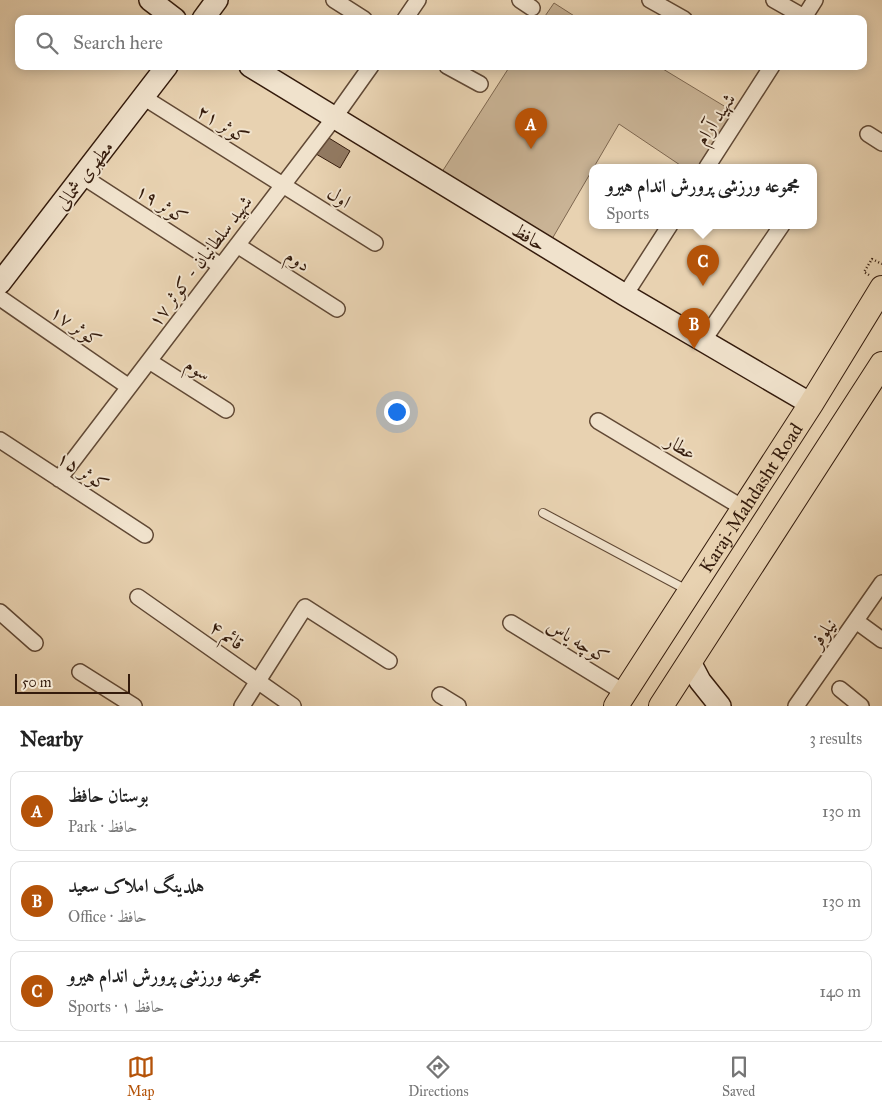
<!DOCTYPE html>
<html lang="en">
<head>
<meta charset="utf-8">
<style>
  :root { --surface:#fff; --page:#f6f6f6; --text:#222; --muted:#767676; --line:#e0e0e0; --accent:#b45309 }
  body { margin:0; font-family:"IM FELL Great Primer",Amiri,serif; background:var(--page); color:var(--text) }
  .scale { position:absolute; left:15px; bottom:12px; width:115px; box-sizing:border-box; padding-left:5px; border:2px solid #341b0c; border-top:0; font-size:14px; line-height:18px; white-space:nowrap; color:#341b0c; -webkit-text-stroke:4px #f0e2cc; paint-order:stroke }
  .you { position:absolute; left:396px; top:411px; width:18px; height:18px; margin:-12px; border:4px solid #fff; border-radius:50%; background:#1a73e8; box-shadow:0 0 0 8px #1a73e833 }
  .badge { display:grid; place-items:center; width:32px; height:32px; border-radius:50%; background:var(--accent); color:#fff; font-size:16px; font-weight:700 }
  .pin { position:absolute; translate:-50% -41px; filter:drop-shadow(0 1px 2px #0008) }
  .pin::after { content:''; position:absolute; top:26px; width:18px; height:15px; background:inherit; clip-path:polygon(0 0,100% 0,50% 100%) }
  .popup { position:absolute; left:589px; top:164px; width:228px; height:65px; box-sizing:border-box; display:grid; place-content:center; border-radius:10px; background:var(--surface); filter:drop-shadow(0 1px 4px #0005); font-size:16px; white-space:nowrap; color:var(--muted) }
  .popup b { font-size:19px; color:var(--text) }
  .popup::after { content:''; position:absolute; left:50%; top:100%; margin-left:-10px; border:10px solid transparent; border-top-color:var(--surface) }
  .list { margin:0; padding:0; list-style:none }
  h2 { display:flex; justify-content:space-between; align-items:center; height:65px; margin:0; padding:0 20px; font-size:21px }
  h2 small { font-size:16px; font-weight:400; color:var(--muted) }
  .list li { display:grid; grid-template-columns:32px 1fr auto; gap:15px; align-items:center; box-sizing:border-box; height:80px; margin:0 10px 10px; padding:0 10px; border:1px solid var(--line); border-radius:10px }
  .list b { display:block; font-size:19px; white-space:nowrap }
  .list p { margin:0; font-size:16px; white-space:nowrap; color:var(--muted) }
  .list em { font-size:16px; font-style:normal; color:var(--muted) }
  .icon { flex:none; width:28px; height:28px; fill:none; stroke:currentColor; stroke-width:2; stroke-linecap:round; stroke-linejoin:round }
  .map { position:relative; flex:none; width:882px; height:706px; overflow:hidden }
  .search { position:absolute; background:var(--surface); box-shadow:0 2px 12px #0003; left:15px; right:15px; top:15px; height:55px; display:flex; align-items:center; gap:12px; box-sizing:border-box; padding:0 18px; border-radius:10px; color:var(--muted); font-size:19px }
  .sheet { height:335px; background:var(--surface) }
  nav { display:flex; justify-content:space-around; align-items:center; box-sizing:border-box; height:70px; border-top:1px solid var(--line); background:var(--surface); font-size:14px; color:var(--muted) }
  nav a { display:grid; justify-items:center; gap:2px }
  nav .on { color:var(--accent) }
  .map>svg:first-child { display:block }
</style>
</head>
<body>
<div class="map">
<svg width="882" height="706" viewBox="0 0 882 706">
  <rect width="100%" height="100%" fill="#e8d2b1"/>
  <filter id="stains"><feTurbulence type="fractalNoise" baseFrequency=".004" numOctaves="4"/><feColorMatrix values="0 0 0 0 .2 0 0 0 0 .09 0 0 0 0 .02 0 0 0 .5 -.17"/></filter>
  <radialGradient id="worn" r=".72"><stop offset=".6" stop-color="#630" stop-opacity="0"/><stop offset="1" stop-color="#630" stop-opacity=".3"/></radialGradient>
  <path fill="#c9b395" stroke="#7e6750" d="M 554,3 L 579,19 L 543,19 Z
    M 510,66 L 658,66 L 734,112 L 699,167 L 683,167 L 619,124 L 552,239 L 440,175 Z"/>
  <path fill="#927a62" stroke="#341b0c" d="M 324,135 L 350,151 L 340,168 L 311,151 Z"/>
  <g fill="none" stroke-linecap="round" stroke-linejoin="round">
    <g stroke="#614935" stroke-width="10">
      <path id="lane" d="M 543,513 L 687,590"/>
    </g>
    <g stroke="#614935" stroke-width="18">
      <path id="street" d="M 334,0 L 364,19
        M 520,0 L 532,8
        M 650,0 L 684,19
        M 774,0 L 804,17
        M 405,19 L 418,0
        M 803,19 L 815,0
        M 447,66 L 480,84
        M 143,97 L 375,243
        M 868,134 L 882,143
        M 707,167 L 772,66
        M 82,176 L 221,266
        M 237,245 L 337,309
        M 625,295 L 670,225
        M 0,298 L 129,387
        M 703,341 L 782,225
        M 149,361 L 226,410
        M 598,421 L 743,508
        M 0,440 L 145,535
        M 59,479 L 334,118 L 371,66
        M 138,597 L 293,706
        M 0,612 L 35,643
        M 856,621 L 882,640
        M 511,623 L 625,693
        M 80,672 L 134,706
        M 840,689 L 861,706
        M 440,695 L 458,706
        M 242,706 L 305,607 L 389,661
        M 796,706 L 882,583"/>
    </g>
    <g stroke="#341b0c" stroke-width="24">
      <path id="secondary" d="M 150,0 L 175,19
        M 203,19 L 217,0
        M 250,66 L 625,295 L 811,404
        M 0,283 L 167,66
        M 690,662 L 700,681 L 720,706"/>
    </g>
    <g stroke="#341b0c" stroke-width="26">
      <g id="primary">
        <path id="s1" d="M 616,706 L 811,404 L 882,288"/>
        <path d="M 661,706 L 882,364"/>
      </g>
    </g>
    <path stroke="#341b0c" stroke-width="2.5" stroke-dasharray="1 2.5" stroke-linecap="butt" d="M 869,275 L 864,272 L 872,259 L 882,264"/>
    <use href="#lane" stroke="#f0e2cc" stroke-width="8"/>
    <use href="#street" stroke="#f0e2cc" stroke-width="15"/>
    <use href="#secondary" stroke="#f0e2cc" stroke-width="21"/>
    <use href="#primary" stroke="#e8d2b1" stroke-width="24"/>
  </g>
  <g text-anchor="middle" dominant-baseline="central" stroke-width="4" stroke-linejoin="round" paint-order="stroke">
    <g font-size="19" fill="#341b0c" stroke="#f0e2cc">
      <text transform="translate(715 119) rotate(-57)">شهید آرام</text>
      <text transform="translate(223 124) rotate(32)">کوثر ۲۱</text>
      <text transform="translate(84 175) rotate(-52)">مطهری شمالی</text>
      <text transform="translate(339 197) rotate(32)">اول</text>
      <text transform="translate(162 204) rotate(33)">کوثر ۱۹</text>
      <text transform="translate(529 237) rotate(31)">حافظ</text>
      <text transform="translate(298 260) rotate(33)">دوم</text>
      <text transform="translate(200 261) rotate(-53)">شهید سلطانیان - کوثر ۱۷</text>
      <text transform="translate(76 326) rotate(35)">کوثر ۱۷</text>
      <text transform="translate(198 369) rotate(32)">سوم</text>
      <text transform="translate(681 447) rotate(31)">عطار</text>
      <text transform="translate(83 471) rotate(33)">کوثر ۱۵</text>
      <text stroke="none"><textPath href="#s1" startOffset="248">Karaj-Mahdasht Road</textPath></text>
      <text transform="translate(823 633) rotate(-55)">نیلوفر</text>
      <text transform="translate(227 635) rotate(35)">قائم ۴</text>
      <text transform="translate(578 641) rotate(31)">کوچه یاس</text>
    </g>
  </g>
  <rect width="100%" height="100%" filter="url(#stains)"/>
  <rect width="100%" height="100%" fill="url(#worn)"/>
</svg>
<div class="scale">50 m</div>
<div class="you"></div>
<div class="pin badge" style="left:531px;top:149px">A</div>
<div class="pin badge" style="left:694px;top:349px">B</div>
<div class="pin badge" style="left:703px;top:286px">C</div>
<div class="popup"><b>مجموعه ورزشی پرورش اندام هیرو</b>Sports</div>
<div class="search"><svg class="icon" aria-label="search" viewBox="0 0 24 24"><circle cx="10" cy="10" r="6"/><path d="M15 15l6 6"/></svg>Search here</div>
</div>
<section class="sheet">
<h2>Nearby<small>3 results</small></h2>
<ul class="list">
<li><span class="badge">A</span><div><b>بوستان حافظ</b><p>Park · حافظ</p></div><em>130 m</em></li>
<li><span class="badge">B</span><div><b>هلدینگ املاک سعید</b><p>Office · حافظ</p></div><em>130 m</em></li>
<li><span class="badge">C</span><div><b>مجموعه ورزشی پرورش اندام هیرو</b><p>Sports · حافظ ۱</p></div><em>140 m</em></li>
</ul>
</section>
<nav>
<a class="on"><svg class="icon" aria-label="map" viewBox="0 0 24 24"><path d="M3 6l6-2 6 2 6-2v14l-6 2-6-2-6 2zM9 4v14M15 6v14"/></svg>Map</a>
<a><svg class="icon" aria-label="directions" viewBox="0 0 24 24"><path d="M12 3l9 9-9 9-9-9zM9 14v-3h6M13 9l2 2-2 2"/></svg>Directions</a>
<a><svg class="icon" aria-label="saved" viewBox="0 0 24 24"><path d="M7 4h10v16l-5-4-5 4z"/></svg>Saved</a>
</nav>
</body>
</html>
